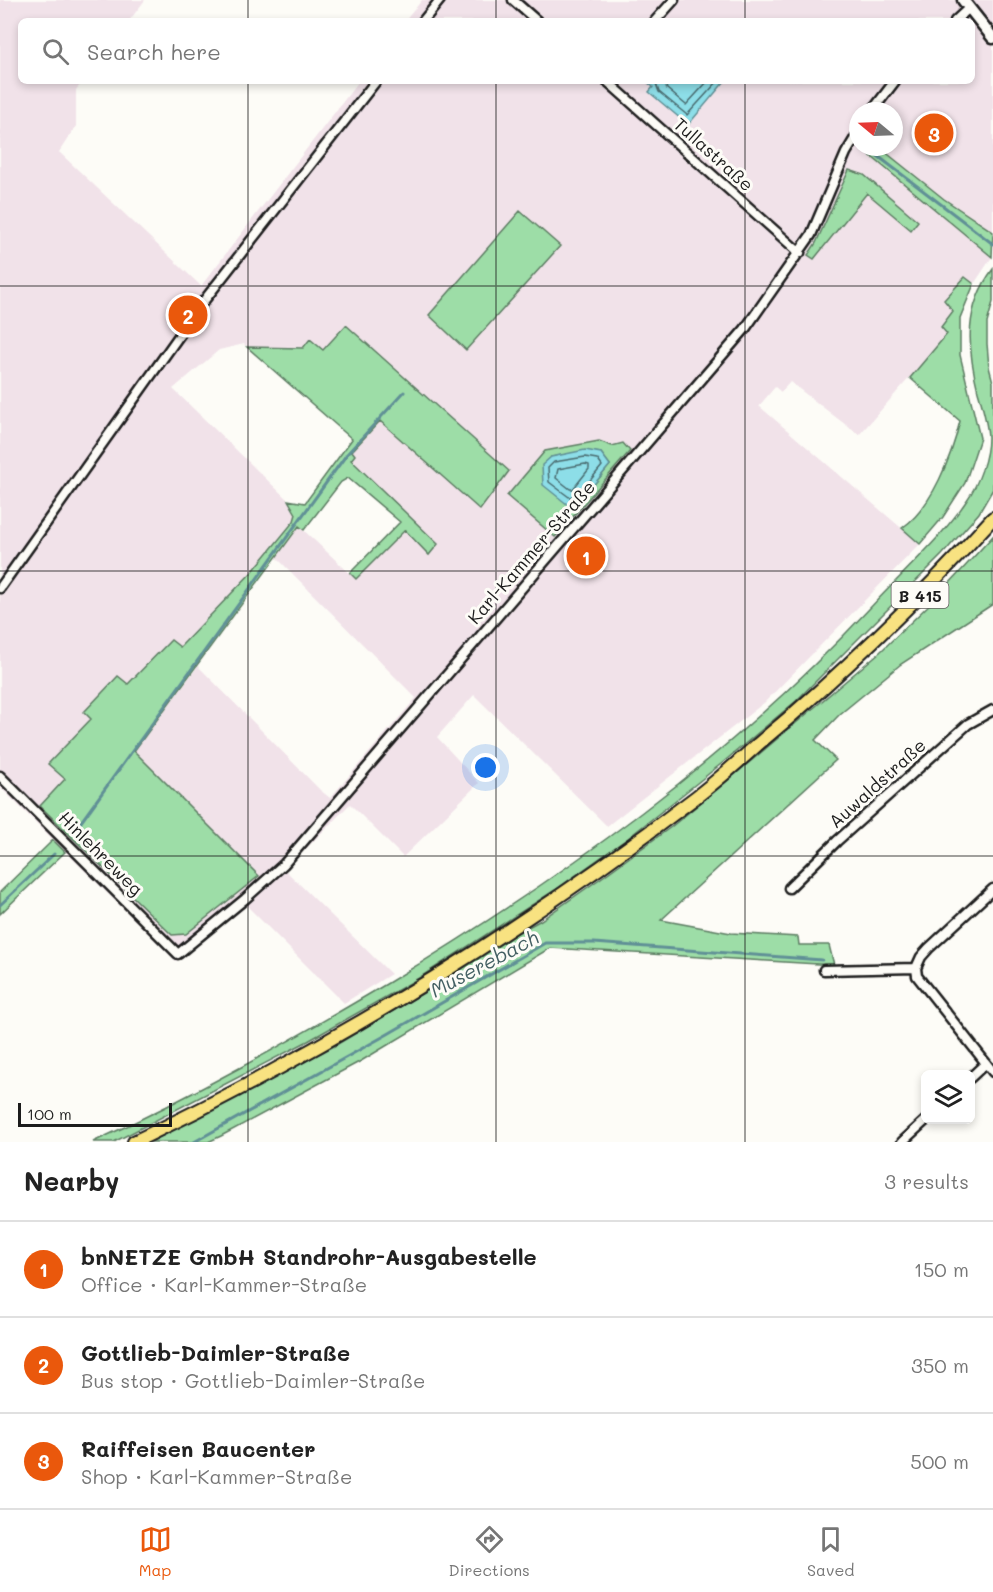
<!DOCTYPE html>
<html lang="en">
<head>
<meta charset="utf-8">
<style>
  :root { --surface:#fff; --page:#f2f2f2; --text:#222; --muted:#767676; --line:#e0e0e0; --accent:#ea580c }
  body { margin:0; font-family:Mali,sans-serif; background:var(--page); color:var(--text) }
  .controls { position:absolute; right:18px; bottom:18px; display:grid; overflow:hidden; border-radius:9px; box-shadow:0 3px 9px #0003 }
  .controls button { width:54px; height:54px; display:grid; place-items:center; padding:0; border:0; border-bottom:2px solid var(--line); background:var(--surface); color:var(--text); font:30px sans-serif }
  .compass { position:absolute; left:849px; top:102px; width:54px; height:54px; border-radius:50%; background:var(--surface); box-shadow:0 3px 9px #0003; rotate:289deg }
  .scale { position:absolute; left:18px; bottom:15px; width:154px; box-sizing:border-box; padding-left:6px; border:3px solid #1c1c1c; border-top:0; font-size:16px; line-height:21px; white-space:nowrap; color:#1c1c1c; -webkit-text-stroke:4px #fdfcf7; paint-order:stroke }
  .you { position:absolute; left:486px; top:768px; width:21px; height:21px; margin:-15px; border:4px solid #fff; border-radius:50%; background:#1a73e8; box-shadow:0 0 0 9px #1a73e833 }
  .badge { display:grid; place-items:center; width:39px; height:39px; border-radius:50%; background:var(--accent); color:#fff; font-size:20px; font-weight:700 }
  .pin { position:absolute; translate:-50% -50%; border:3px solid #fff; box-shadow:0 2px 6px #0006 }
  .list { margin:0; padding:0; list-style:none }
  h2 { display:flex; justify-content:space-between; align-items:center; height:78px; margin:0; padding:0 24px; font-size:26px }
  h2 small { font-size:20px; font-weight:400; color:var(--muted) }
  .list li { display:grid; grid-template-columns:39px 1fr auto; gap:18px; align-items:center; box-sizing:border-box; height:96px; padding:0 24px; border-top:2px solid var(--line) }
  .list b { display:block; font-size:22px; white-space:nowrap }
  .list p { margin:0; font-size:20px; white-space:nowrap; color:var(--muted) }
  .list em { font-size:20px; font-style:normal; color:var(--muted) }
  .icon { flex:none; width:33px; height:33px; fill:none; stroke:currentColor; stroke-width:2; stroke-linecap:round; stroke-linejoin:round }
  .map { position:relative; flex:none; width:993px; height:1142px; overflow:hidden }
  .search { position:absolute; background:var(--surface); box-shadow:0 3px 9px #0003; left:18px; right:18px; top:18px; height:66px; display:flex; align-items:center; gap:15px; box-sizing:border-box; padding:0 21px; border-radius:9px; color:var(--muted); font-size:22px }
  .sheet { height:366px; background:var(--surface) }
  nav { display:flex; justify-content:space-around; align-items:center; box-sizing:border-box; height:84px; border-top:2px solid var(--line); background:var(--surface); font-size:16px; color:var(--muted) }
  nav a { display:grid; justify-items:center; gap:3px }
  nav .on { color:var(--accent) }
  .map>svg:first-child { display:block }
</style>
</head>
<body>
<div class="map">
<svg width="993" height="1142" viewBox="0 0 993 1142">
  <rect width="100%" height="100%" fill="#fdfcf7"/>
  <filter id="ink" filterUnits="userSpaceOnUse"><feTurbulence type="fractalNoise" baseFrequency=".0167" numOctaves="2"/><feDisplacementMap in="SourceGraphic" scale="12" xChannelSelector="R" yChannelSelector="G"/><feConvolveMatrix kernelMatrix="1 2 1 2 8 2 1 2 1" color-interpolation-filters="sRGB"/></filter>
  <g filter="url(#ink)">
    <path fill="#f1e2e9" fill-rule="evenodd" d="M 0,0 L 145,0 L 129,21 L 21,21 L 21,81 L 83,81 L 76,90 L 76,126 L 59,152 L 201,286 L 359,81 L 972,81 L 972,21 L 405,21 L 422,0 L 993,0 L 993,232 L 944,199 L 879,147 L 894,147 L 894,111 L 858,111 L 858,147 L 936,209 L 992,257 L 974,284 L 965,278 L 945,300 L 953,311 L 948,334 L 859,435 L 790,382 L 781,392 L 775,387 L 759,406 L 920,544 L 765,702 L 607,826 L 474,695 L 437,737 L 479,783 L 403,857 L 350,804 L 285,870 L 391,974 L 344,1003 L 247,906 L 176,961 L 0,787 ZM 345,325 L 509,471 L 479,509 L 380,420 L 352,451 L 350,459 L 438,544 L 429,554 L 405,530 L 356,579 L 299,526 L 276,557 L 416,698 L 330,798 L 320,790 L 198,666 L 134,751 L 259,876 L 172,935 L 40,806 L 65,779 L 48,763 L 92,719 L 84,712 L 118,676 L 128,684 L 171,640 L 180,647 L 253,571 L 294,521 L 296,514 L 288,500 L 173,389 L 219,350 L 244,344 L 247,347 L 304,348 L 323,350 Z"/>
    <path fill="#9ddda7" stroke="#5c7c62" stroke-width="1.5" fill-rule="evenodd" d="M 860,147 L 879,147 L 944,199 L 993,232 L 992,257 Z
      M 849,170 L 864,175 L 918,221 L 911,230 L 867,193 L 814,259 L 808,255 L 816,243 Z
      M 520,211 L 560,246 L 466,350 L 429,315 Z
      M 993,269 L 993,302 L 987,323 L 987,344 L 989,367 L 993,382 L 993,489 L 979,513 L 942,555 L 796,701 L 721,764 L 628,838 L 555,890 L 419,978 L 308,1041 L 114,1142 L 93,1142 C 195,1095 292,1040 388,983 C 563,877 729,759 869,609 C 900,575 942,538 967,500 C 979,483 988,457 988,437 C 987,421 982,405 978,391 C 967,347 964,308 993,269 Z
      M 965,277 L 974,284 L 960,318 L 960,355 L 980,438 L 965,483 L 943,517 L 920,544 L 902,528 C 932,508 952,455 960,421 L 910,378 L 947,334 L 941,327 L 953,311 L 944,300 Z
      M 346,325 L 509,471 L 480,510 L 380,421 L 352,451 L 355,455 L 351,460 L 438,544 L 429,555 L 405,530 L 356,579 L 350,573 L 400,522 L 348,478 L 341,482 L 304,530 L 299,526 L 134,751 L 259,876 L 186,934 L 172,935 L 40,806 L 65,779 L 48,764 L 91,719 L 84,712 L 118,676 L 128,684 L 171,640 L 180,647 L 253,571 L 294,521 L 296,514 L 288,500 L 305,503 L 352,439 L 247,347 L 303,348 L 310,339 L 323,350 Z
      M 599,441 L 612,446 L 623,443 L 630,451 L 555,537 L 507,496 L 545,451 ZM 585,451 L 601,453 L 610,465 L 581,500 L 551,457 Z
      M 993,536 L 993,604 L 901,664 L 840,714 L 815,740 L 836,760 L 661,920 L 731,933 L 798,937 L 799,945 L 829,945 L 834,965 L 550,948 L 361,1061 L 221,1136 L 208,1142 L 150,1142 L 336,1045 L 440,983 L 510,937 L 541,920 L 601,878 L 671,827 L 732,777 L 880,652 L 936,598 Z
      M 53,840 L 65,852 L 0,914 L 0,892 Z"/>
    <path fill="#8ddee8" stroke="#609096" stroke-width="1.5" d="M 646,81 L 725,81 L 688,125 L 649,92 L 653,87 Z
      M 585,450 L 601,453 L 610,465 L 581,500 L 568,505 L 543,485 L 542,465 L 551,457 Z"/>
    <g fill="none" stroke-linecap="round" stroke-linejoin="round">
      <path stroke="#496a6e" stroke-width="1.5" d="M 655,81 L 659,92 L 687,115 L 718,81
        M 664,81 L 667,89 L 686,105 L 708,81
        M 585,457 L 597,459 L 602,466 L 578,495 L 569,497 L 549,482 L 548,468 L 554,462 Z
        M 585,464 L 589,465 L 589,469 L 573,489 L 570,489 L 556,478 L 558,469 Z"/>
      <path stroke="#609096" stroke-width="3" d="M 866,147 L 993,244
        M 73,833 L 347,454 L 404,392
        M 0,905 L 54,854
        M 194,1142 L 388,1034 L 545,943 L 594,943 L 822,960"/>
      <g stroke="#1c1c1c" stroke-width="13">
        <path id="minor" d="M 513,0 L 537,21
          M 423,21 L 440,0
          M 655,21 L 674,0
          M 955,21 L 969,8
          M 607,81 L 800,253
          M 872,111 L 895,81
          M 0,588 L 203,302 L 376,81
          M 0,776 L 178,954 L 245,899 L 284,864 L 745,329 L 811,235 L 846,153 L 858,133
          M 789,888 L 837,841 L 968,724 L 993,710
          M 916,968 L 917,976 L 993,1072
          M 916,968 L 921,957 L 929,948 L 993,889
          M 824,970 L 916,968
          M 970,1078 L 985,1064
          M 902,1142 L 926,1120"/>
      </g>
      <g stroke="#1c1c1c" stroke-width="15">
        <path id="tertiary" d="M 963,0 L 993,38"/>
      </g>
      <g stroke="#1c1c1c" stroke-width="16">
        <path id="primary" d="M 134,1142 C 332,1047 521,931 696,797 C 717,781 737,763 757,745 C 841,675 919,599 993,518"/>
      </g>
      <use href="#minor" stroke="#fdfcf7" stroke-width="8"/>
      <use href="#tertiary" stroke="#fdfcf7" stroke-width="10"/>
      <use href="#primary" stroke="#f8e281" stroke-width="12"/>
    </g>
  </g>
  <path fill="none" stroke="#1c1c1c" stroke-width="1.5" stroke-opacity="0.55" d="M 248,0 L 248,21M 496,0 L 496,21M 745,0 L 745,21M 248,81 L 248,1142M 496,81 L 496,1142M 745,81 L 745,1142M 0,286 L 993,286M 0,571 L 993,571M 0,856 L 993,856"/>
  <g text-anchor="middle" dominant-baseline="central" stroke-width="6" stroke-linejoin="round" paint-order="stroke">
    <rect fill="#fdfcf7" stroke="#605f5e" stroke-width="1.5" x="891.5" y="582" width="57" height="26" rx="4.5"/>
    <g font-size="16" font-weight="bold" fill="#1c1c1c">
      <text x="920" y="595">B 415</text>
    </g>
    <g font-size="18" fill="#1c1c1c" stroke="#fdfcf7">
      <text transform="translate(714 154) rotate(42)">Tullastraße</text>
      <text transform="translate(531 552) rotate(-49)">Karl-Kammer-Straße</text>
      <text transform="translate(877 783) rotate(-42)">Auwaldstraße</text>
      <text transform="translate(101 853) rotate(45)">Hinlehreweg</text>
    </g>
    <g font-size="20" font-style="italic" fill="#446063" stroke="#fdfcf7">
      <text transform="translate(484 963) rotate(-28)">Muserebach</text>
    </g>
  </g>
</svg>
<div class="controls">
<button><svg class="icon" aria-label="layers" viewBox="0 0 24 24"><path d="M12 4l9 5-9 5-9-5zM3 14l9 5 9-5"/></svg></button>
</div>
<svg class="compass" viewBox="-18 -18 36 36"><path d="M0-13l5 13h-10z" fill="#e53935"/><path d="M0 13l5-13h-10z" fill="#767676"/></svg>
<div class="scale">100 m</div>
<div class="you"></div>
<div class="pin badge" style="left:586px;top:556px">1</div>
<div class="pin badge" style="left:188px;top:315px">2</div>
<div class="pin badge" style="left:934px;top:133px">3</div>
<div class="search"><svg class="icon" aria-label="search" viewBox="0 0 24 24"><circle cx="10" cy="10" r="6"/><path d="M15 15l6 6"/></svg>Search here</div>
</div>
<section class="sheet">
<h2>Nearby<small>3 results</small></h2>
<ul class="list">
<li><span class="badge">1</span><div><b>bnNETZE GmbH Standrohr-Ausgabestelle</b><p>Office · Karl-Kammer-Straße</p></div><em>150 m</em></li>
<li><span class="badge">2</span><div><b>Gottlieb-Daimler-Straße</b><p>Bus stop · Gottlieb-Daimler-Straße</p></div><em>350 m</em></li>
<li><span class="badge">3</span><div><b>Raiffeisen Baucenter</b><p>Shop · Karl-Kammer-Straße</p></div><em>500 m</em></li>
</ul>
</section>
<nav>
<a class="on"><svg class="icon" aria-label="map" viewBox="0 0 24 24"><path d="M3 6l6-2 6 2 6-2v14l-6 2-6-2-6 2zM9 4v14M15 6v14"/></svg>Map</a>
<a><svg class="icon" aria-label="directions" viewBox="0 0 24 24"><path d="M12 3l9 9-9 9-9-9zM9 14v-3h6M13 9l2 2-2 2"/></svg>Directions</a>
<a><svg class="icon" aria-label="saved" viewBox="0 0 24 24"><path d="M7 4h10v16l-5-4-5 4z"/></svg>Saved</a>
</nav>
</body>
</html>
